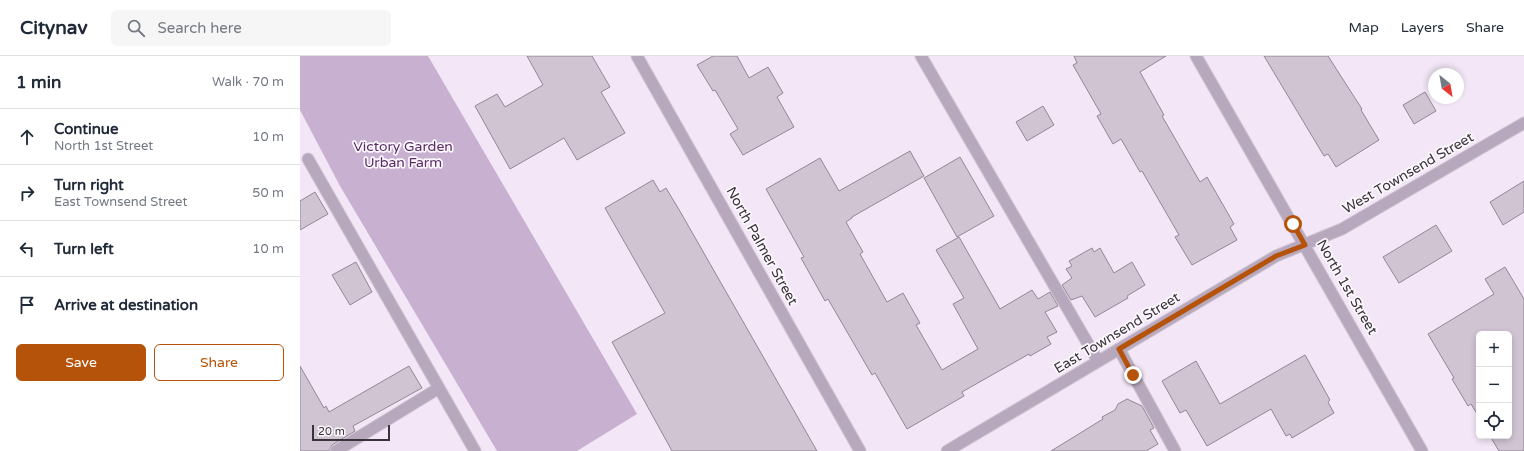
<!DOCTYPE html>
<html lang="en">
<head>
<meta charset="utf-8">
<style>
  :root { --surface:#fff; --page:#f6f6f7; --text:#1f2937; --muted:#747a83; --line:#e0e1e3; --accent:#b45309 }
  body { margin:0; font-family:"Varela Round",sans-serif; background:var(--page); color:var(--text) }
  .controls { position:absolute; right:12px; bottom:12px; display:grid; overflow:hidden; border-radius:6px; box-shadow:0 2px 6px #0003 }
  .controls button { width:36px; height:36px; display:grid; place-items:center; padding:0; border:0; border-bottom:1px solid var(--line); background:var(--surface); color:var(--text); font:20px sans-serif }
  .compass { position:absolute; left:1128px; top:12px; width:36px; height:36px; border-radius:50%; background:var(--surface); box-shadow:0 2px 6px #0003; rotate:149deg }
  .scale { position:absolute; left:12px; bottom:10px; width:78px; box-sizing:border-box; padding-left:4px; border:2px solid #39343a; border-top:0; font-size:11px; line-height:14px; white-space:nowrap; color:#39343a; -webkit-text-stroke:3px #fcf7fd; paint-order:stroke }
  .stop { position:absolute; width:12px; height:12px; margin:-9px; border:3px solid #b45309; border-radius:50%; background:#fff }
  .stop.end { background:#b45309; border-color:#fff; box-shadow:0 1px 4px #0008 }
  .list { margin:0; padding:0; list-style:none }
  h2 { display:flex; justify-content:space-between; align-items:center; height:52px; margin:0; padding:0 16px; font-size:17px }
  h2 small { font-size:13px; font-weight:400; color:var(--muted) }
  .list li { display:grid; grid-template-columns:26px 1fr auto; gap:12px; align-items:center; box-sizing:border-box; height:56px; padding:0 16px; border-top:1px solid var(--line) }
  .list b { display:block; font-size:15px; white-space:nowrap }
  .list p { margin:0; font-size:13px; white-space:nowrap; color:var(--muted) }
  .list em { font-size:13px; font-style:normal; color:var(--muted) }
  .actions { display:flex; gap:8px; padding:12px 16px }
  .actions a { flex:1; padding:9px 0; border:1px solid var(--accent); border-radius:6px; text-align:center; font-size:14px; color:var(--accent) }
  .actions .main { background:var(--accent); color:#fff }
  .icon { flex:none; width:22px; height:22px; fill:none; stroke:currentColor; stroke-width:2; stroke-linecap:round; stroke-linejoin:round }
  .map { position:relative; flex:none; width:1224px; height:395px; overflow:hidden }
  header { display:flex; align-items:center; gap:24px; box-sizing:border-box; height:56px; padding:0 20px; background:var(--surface); border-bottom:1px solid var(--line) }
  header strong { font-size:19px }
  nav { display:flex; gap:22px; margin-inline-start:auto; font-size:14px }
  .search { width:280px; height:36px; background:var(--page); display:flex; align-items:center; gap:10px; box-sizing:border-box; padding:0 14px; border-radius:6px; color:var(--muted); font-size:15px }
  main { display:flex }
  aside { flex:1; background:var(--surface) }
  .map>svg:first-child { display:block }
</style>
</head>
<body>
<header>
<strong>Citynav</strong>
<div class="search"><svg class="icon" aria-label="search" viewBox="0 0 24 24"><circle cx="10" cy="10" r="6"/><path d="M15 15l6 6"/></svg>Search here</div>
<nav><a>Map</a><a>Layers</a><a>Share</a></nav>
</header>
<main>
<aside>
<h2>1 min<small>Walk · 70 m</small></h2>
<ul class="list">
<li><svg class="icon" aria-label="ahead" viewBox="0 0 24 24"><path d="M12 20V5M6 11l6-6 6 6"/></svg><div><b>Continue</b><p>North 1st Street</p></div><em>10 m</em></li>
<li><svg class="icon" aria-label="right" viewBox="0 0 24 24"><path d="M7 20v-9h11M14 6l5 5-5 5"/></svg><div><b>Turn right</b><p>East Townsend Street</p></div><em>50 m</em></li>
<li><svg class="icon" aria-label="left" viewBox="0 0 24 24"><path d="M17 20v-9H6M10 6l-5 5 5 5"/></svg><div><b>Turn left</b></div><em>10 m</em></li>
<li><svg class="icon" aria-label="arrive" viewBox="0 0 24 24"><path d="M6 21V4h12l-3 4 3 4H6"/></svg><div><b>Arrive at destination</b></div></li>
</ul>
<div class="actions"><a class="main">Save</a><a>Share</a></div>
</aside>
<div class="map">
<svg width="1224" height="395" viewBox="0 0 1224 395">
  <rect width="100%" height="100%" fill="#f3e7f7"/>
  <path fill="#c8b0d0" d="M 0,0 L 128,0 L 337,358 L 277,395 L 197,395 L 40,130 L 0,54 Z"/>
  <path fill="#d0c4d3" stroke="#928795" d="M 227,0 L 292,0 L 310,31 L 301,36 L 325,77 L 277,104 L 264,82 L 210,113 L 175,50 L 197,38 L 205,51 L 243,29 Z
    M 413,0 L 437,0 L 449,22 L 468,11 L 483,37 L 477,41 L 494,71 L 443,99 L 430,78 L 438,73 L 415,34 L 413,35 L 397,9 Z
    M 774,0 L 866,0 L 840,16 L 864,59 L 862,60 L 900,126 L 907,121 L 934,168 L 930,171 L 937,184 L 892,209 L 875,181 L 879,179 L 842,115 L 840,116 L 821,83 L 813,88 L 797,60 L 801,58 L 773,9 L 777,7 Z
    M 964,0 L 1028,0 L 1062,53 L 1061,54 L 1079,84 L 1036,111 L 1028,98 L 1024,100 Z
    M 1125,36 L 1136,55 L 1114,68 L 1103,49 Z
    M 743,50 L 754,69 L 727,85 L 716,66 Z
    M 610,95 L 624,120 L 552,161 L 552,162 L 546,166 L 563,196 L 560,198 L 587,246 L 603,237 L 620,267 L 616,269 L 642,314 L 678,293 L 653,248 L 664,242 L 636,194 L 659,181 L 700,253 L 732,234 L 738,243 L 750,236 L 758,250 L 745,256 L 757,276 L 747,281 L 751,288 L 730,300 L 729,298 L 662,336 L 664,340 L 607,373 L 575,317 L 572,319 L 528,243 L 525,245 L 501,202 L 504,201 L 466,133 L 520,102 L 539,135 Z
    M 660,101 L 694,160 L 657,181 L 624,122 Z
    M 353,124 L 360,136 L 366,132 L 381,157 L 517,395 L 372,395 L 312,286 L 365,257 L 305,152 Z
    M 1224,125 L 1224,156 L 1203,169 L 1190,146 Z
    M 15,136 L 28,158 L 0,174 L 0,145 Z
    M 1136,169 L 1152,195 L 1099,227 L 1083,201 Z
    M 792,192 L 794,196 L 800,192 L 814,217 L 832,206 L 845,229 L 827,240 L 828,242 L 795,261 L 782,240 L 771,244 L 762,229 L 772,222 L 766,213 L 772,210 L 769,205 Z
    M 56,206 L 72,236 L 50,249 L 32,219 Z
    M 1205,211 L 1224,243 L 1224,395 L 1199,395 L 1190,380 L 1209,380 L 1209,278 L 1179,278 L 1179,361 L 1171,348 L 1168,350 L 1152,323 L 1154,322 L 1128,278 L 1194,238 L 1185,223 Z
    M 1005,299 L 1030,344 L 1028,346 L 1034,357 L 992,382 L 990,378 L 986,380 L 971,353 L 907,390 L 886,354 L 880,357 L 862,325 L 896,305 L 920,348 Z
    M 0,310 L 24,352 L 26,350 L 29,356 L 109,310 L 122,332 L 53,370 L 55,375 L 32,389 L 29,395 L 0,395 Z
    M 827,343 L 842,350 L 854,372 L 850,374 L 858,388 L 846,395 L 751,395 L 803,363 L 802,361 L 815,354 L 818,348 Z"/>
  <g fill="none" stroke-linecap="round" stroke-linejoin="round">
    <g stroke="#cec3d1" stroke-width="13">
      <path id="service" d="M 621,0 L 798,305
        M 8,103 L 139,332
        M 819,293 L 875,395
        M 36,395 L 139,332 L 175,395"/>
    </g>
    <g stroke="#cec3d1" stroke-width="13">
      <path id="minor" d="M 337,0 L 560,395
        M 896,0 L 1122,395
        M 647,395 L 976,200 L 1042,173 L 1224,67"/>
    </g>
    <use href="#service" stroke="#b8a8bd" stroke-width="11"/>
    <use href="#minor" stroke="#b8a8bd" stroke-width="11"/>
  </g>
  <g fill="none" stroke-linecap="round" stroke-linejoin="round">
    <path stroke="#b45309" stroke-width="5" d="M 833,319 L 819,293 L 976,200 L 1005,189 L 993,168"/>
  </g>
  <g text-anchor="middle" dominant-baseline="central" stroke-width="3.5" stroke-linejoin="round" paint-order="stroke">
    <g font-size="14" fill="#592c66" stroke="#fcf7fd">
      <text x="103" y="90">Victory Garden<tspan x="103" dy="16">Urban Farm</tspan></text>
    </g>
    <g font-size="14" fill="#39343a" stroke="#fcf7fd">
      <text transform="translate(1108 117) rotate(-30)">West Townsend Street</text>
      <text transform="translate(462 190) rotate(61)">North Palmer Street</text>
      <text transform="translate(1047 231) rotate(60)">North 1st Street</text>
      <text transform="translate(817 277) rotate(-31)">East Townsend Street</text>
    </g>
  </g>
</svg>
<div class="controls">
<button>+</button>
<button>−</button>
<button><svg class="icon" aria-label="locate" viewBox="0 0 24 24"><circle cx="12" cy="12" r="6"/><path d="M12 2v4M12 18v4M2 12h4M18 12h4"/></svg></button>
</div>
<svg class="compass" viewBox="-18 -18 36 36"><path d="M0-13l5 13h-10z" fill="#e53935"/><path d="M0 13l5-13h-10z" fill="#747a83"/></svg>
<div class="scale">20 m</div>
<div class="stop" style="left:993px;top:168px"></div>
<div class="stop end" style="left:833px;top:319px"></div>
</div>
</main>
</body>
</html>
